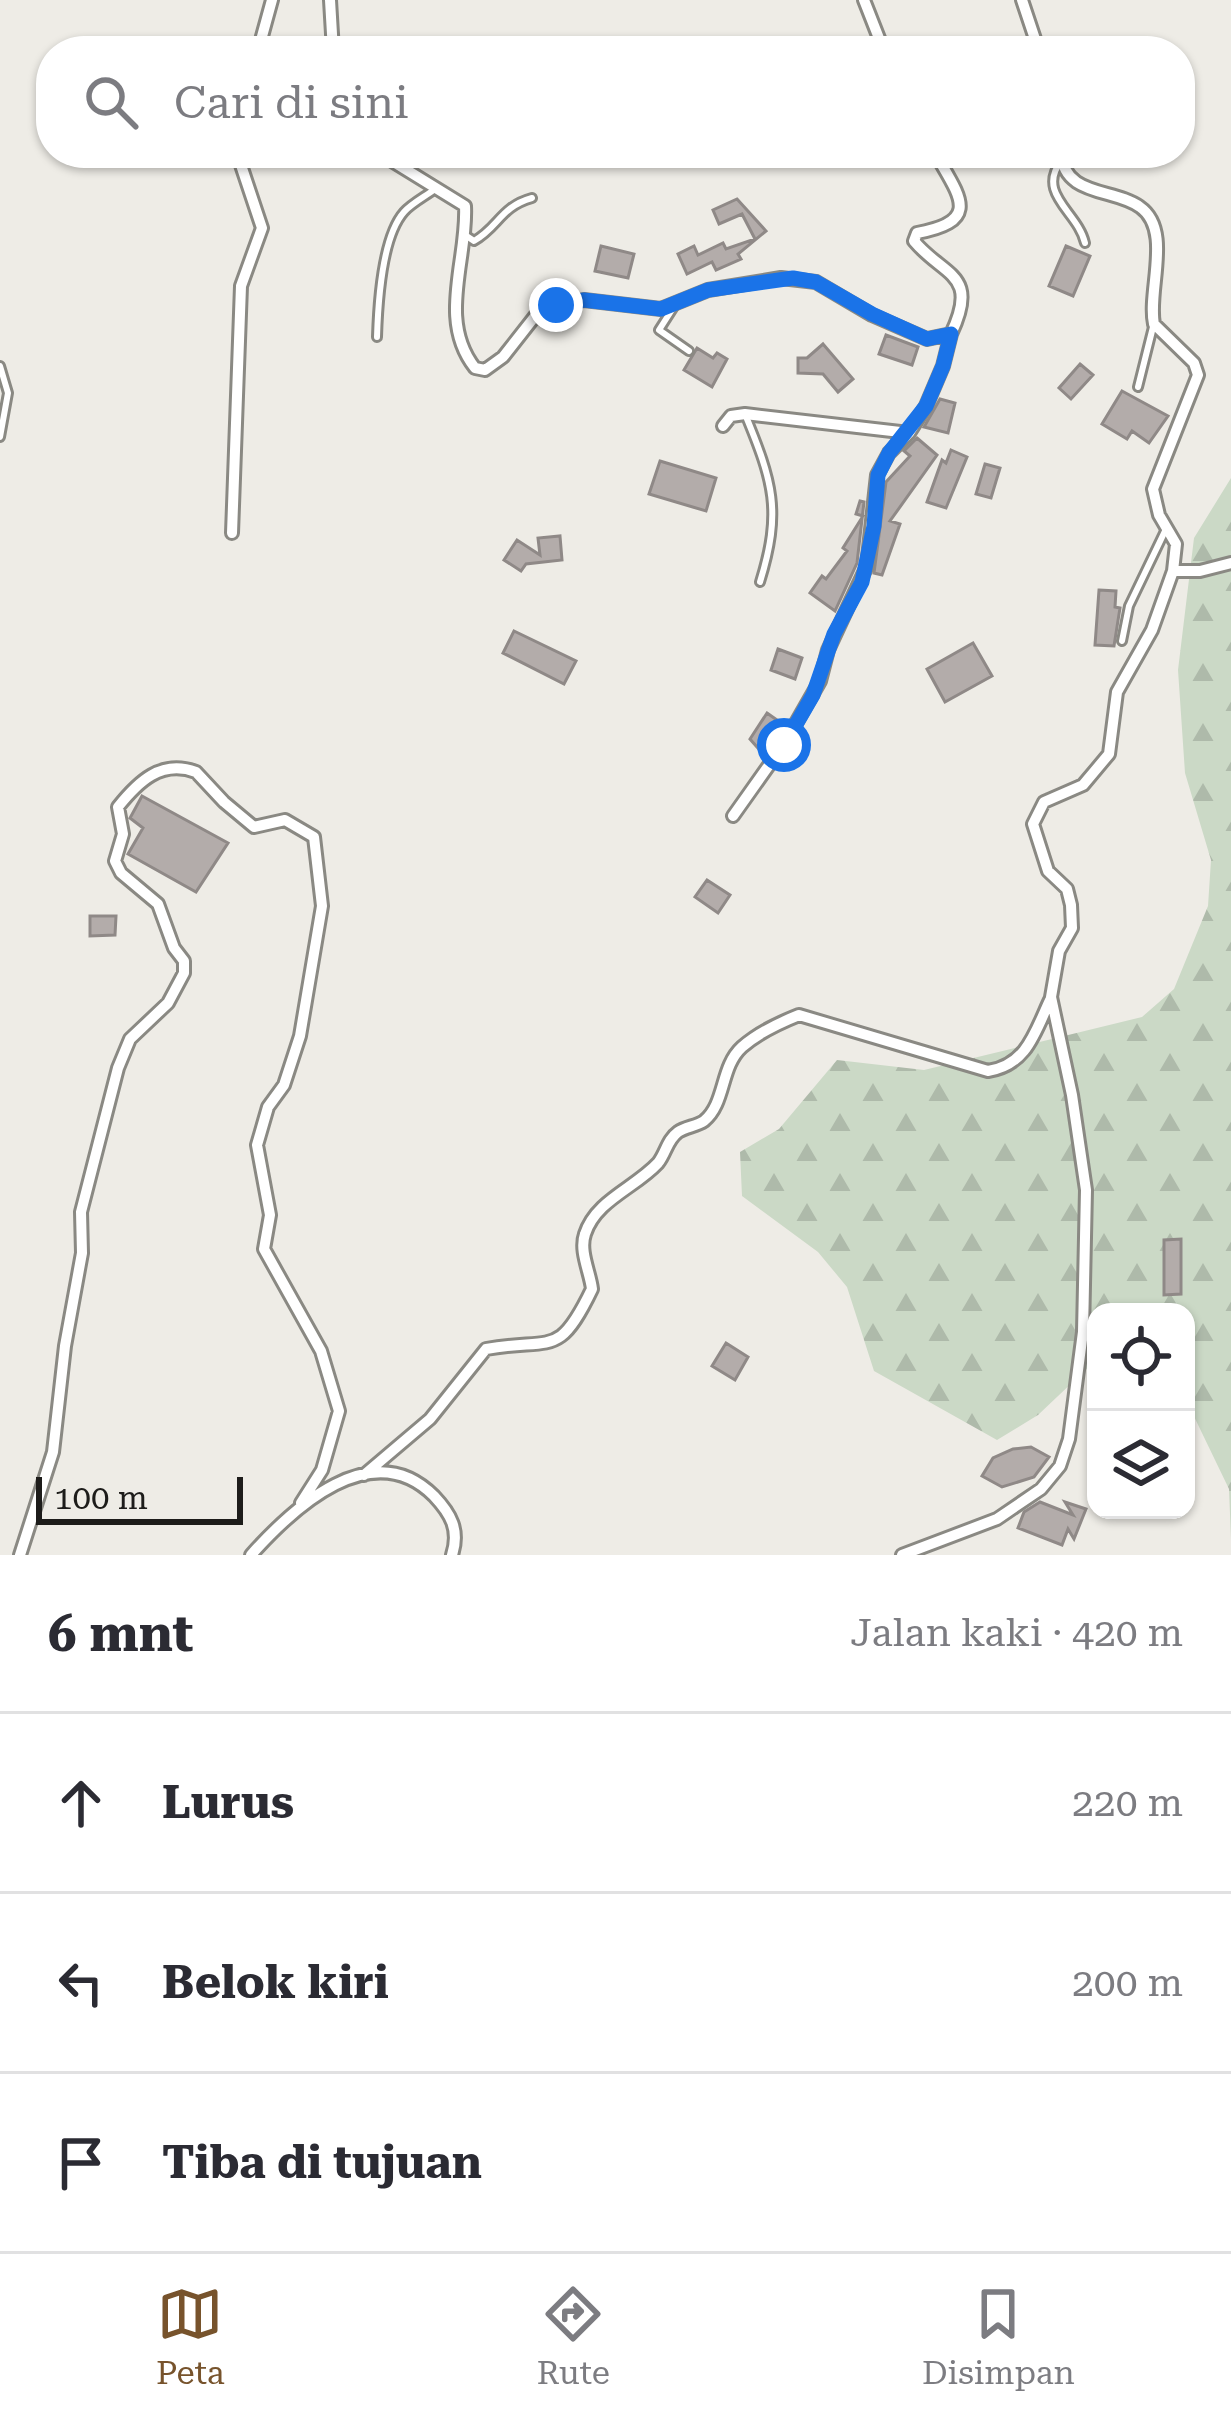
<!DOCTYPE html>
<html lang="id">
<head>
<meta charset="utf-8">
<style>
  :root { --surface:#fff; --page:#f7f7f7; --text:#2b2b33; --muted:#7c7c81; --line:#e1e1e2; --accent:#77532c }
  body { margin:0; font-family:"Roboto Serif",serif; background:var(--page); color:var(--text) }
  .controls { position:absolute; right:36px; bottom:36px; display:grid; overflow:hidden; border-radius:24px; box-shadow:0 3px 9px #0004 }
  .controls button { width:108px; height:108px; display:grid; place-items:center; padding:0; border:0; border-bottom:3px solid var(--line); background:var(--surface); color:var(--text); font:60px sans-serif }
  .scale { position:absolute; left:36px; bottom:30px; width:207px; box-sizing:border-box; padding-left:12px; border:6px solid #1d1c1a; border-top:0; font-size:33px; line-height:42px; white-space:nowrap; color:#1d1c1a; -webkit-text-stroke:9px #eeece6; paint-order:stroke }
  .stop { position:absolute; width:36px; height:36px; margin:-27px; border:9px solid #1a73e8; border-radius:50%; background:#fff }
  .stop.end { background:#1a73e8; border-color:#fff; box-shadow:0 3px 12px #0008 }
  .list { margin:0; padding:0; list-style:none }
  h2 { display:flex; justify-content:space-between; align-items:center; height:156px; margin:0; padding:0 48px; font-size:51px }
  h2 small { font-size:39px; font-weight:400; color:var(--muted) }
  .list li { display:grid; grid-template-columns:78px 1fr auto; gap:36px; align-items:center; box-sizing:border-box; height:180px; padding:0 48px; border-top:3px solid var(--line) }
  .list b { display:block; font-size:45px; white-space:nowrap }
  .list em { font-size:39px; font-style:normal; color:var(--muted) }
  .icon { flex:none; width:66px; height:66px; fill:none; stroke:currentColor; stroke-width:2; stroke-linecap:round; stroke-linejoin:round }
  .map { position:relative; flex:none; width:1231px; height:1555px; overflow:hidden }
  .search { position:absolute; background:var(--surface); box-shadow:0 3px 9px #0004; left:36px; right:36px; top:36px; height:132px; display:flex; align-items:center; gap:30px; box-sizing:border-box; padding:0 42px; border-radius:48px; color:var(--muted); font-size:45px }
  .sheet { height:696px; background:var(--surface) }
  nav { display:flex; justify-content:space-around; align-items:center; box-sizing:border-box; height:168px; border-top:3px solid var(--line); background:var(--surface); font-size:33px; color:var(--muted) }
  nav a { display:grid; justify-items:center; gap:6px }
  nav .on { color:var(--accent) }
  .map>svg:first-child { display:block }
</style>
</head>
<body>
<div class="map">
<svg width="1231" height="1555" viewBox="0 0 1231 1555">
  <defs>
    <pattern id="forest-firs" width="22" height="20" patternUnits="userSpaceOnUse" patternTransform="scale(3)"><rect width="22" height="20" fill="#cbd9c6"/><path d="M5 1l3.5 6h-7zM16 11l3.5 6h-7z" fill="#aebaaa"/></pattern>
  </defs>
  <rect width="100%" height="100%" fill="#eeece6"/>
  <path fill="url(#forest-firs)" d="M 1231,478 L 1231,1539 L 1229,1489 L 1188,1404 L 1186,1312 L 1096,1312 L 1096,1360 L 1038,1415 L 997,1440 L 874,1371 L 847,1287 L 818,1252 L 742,1196 L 740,1152 L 779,1129 L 837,1060 L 924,1070 L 1142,1017 L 1174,989 L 1208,906 L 1211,860 L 1185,773 L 1178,670 L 1194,538 Z"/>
  <path fill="#b3acaa" stroke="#8f8987" stroke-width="3" d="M 737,199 L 766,231 L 738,254 L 741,259 L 716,270 L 712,262 L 687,274 L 678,254 L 694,246 L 698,255 L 723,243 L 726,249 L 755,239 L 742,214 L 719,224 L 713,210 Z
    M 601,246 L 634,254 L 628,278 L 595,271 Z
    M 1066,246 L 1090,256 L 1073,296 L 1049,286 Z
    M 886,335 L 918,347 L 912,365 L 879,354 Z
    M 823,344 L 853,379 L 838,392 L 823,374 L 798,373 L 798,358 L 807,358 Z
    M 697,348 L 713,358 L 717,353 L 727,359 L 712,387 L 684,370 Z
    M 1080,364 L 1093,375 L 1071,399 L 1059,388 Z
    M 1122,391 L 1168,416 L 1149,443 L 1132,431 L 1127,439 L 1102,424 Z
    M 940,399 L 955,403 L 948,433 L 924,427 Z
    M 917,438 L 937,455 L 890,521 L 900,524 L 882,575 L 874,573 L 886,482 L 910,456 L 904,451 Z
    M 951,450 L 967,457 L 946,508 L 927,502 L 942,460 L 946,463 Z
    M 660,461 L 716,478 L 706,511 L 649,494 Z
    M 985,464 L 1000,468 L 991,498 L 976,494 Z
    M 860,501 L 864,502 L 857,563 L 835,611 L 810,593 L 822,576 L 826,579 L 847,551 L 843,548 L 863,516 L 856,514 Z
    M 560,536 L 562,560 L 526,564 L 521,571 L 504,560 L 517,540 L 540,555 L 538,538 Z
    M 1099,590 L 1116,591 L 1115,607 L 1120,608 L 1114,646 L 1095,645 Z
    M 514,631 L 576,661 L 564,684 L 503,653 Z
    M 973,643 L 992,676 L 945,702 L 927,669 Z
    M 778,649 L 802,658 L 795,679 L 771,670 Z
    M 767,713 L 784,725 L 764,755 L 750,739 Z
    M 142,796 L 228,843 L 196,892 L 128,854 L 143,828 L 130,818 Z
    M 707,880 L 730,895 L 718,913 L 695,897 Z
    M 90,916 L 116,916 L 115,935 L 90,936 Z
    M 1181,1239 L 1181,1294 L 1164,1295 L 1164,1240 Z
    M 726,1343 L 748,1357 L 735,1380 L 712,1366 Z
    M 1031,1447 L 1049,1457 L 1034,1477 L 1002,1487 L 982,1476 L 993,1458 L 1013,1449 Z
    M 1040,1502 L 1073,1515 L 1065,1502 L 1086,1509 L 1074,1539 L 1068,1529 L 1062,1545 L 1018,1528 L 1024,1512 Z"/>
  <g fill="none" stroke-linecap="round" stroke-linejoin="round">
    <g stroke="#8a8983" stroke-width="12">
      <path id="service" d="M 1061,161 C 1036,194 1078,212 1085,243
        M 465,235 L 474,241 C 499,227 500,207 532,198
        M 675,305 L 659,330 L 689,351
        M 377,337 C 378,305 382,237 404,212 C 412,203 426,196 435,189
        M 0,366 L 8,393 L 0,437
        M 1138,387 L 1153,327
        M 745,414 C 773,482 782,511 760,582
        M 1122,641 L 1129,606 L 1165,531"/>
    </g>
    <g stroke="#8a8983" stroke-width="16">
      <path id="minor" d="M 330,0 L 333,51
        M 864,0 L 884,51
        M 1022,0 L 1039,51
        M 258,51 L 272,0
        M 379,153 L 465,206 C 468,259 437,320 475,368 L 485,370 L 503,357 L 536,315 L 557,305 L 584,300 L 661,309 L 708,290 L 781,278 L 816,282 L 872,315 L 927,339 L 951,334 C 980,273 944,277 914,241 L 917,233 C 982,221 960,197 935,153
        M 723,426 L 731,416 L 745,414 L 909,433
        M 232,533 L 241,286 L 262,228 L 237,153
        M 1173,571 L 1200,571 L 1231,563
        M 733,816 L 784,744 L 820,681 L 828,650 L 867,566 L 877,475 L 889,453 L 909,433 L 926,406 L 943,366 L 951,334
        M 364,1475 L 430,1419 L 486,1349 C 552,1337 558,1360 592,1289 C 590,1272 579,1251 585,1234 C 596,1200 635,1188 658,1163 C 666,1153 667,1140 678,1132 C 685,1127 697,1126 704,1121 C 726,1103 720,1067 742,1047 C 759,1032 779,1023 799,1015 L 988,1071 C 1027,1065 1035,1032 1050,1000
        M 20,1555 L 53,1452 L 65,1346 L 82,1253 L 81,1212 L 118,1068 L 130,1039 L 168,1003 L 184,973 L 184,961 L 174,948 L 158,904 L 121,873 L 115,861 L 123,834 L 118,807 C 138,782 161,759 196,772 L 224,802 L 254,827 L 285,820 L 314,837 L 322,906 L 300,1036 L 284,1085 L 268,1107 L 257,1145 L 270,1215 L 264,1249 L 321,1351 L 339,1411 L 322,1470 L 301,1503
        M 251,1555 C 293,1508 372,1434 434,1496 C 451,1514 460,1530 452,1555
        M 902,1555 L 997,1519 L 1041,1489 L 1060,1466 L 1069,1439 L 1083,1332 L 1086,1190 L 1072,1095 L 1051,997 L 1059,951 L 1072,928 L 1071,905 L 1067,889 L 1048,871 L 1033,824 L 1044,802 L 1083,785 L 1109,754 L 1117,692 L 1152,630 L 1173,571 L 1176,544 L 1159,515 L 1153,489 L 1198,375 L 1194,363 L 1154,324 C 1147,291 1173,230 1140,207 C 1114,188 1064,197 1061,153"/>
    </g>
    <use href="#service" stroke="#fff" stroke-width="6"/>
    <use href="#minor" stroke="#fff" stroke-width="10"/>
  </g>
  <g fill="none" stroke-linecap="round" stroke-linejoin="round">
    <path stroke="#1a73e8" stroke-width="15" d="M 556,305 L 584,300 L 661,309 L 708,290 L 793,278 L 816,282 L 872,314 L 927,339 L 951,334 L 943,366 L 926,406 L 889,453 L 878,475 L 874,526 L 862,582 L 834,634 L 813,695 L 784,745"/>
  </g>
</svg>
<div class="controls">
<button><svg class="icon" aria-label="locate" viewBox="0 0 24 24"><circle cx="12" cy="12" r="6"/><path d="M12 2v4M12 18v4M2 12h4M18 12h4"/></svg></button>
<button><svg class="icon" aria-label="layers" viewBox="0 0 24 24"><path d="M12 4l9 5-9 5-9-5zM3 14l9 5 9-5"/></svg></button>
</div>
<div class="scale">100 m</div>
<div class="stop" style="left:784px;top:745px"></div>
<div class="stop end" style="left:556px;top:305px"></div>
<div class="search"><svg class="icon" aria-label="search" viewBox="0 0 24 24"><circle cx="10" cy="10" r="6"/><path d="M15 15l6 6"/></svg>Cari di sini</div>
</div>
<section class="sheet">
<h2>6 mnt<small>Jalan kaki · 420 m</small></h2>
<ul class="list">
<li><svg class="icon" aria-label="ahead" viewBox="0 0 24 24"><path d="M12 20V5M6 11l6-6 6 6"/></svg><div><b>Lurus</b></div><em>220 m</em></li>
<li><svg class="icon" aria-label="left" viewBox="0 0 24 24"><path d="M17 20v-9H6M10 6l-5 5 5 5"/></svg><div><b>Belok kiri</b></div><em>200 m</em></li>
<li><svg class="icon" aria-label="arrive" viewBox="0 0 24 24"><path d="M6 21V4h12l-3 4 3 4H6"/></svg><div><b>Tiba di tujuan</b></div></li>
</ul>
</section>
<nav>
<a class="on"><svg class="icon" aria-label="map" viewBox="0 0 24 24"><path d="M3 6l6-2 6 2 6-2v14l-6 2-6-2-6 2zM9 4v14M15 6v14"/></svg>Peta</a>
<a><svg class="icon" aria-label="directions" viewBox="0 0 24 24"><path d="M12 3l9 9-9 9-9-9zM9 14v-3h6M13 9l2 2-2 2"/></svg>Rute</a>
<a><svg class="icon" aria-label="saved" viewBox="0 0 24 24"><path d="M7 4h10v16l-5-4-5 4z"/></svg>Disimpan</a>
</nav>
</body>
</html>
